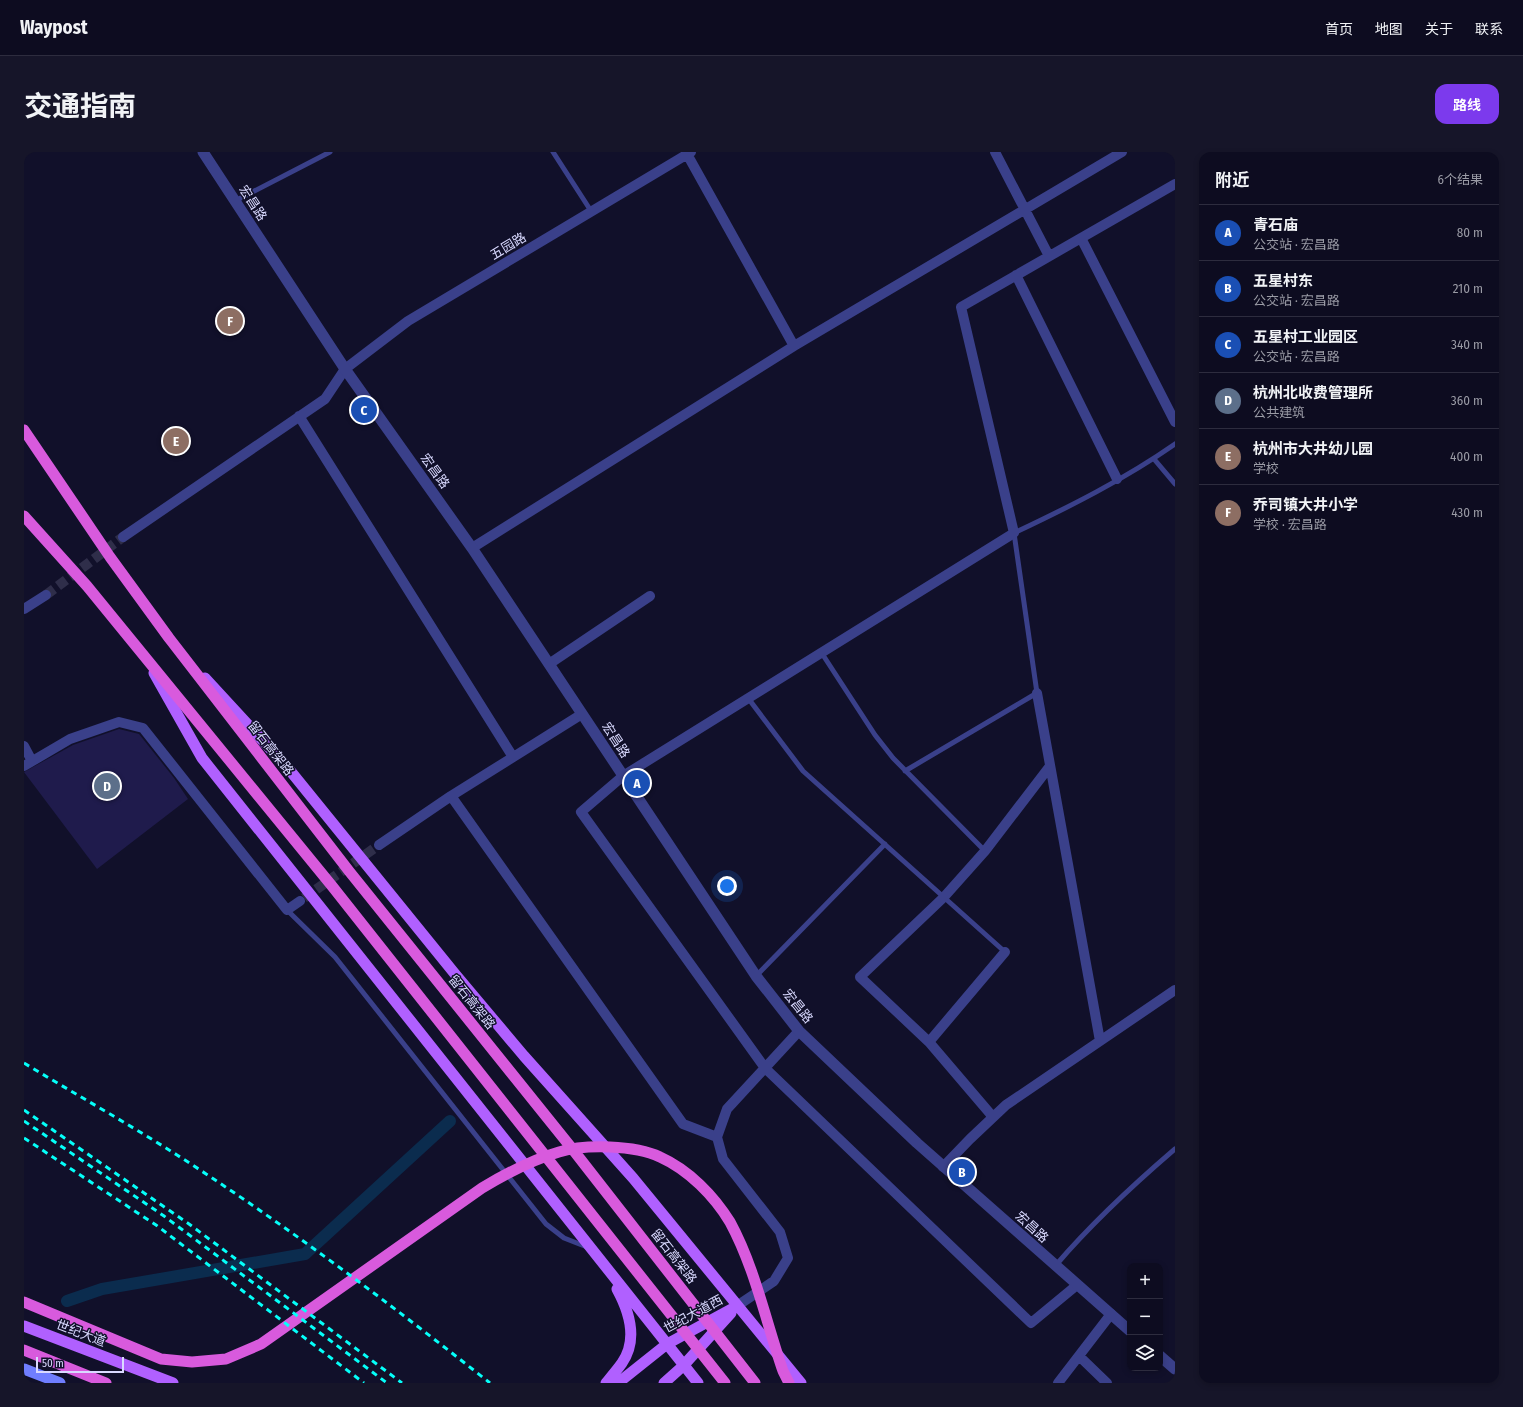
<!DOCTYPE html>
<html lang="zh">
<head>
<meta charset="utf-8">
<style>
  :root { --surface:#0d0c20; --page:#161529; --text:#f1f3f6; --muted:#9a9ba5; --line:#2d2c3e; --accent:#7c3aed }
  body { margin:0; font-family:"Fira Sans Condensed","Noto Sans SC",sans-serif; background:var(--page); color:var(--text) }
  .controls { position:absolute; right:12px; bottom:12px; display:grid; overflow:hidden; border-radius:8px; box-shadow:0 2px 6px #0003 }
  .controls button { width:36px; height:36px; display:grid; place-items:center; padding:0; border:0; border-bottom:1px solid var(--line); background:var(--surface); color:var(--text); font:20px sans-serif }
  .scale { position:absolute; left:12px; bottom:10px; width:88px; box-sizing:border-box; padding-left:4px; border:2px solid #d9d9ff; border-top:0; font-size:11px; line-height:14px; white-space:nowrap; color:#d9d9ff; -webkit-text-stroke:3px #11102a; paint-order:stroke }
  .you { position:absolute; left:703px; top:734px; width:14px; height:14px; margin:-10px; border:3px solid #fff; border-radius:50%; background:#1a73e8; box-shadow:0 0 0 6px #1a73e833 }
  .badge { display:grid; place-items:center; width:26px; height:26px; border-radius:50%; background:var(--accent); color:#fff; font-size:13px; font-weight:700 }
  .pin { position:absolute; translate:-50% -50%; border:2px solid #fff; box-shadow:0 1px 4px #0006 }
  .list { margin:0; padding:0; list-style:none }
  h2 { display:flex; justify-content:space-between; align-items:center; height:52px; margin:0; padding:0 16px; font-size:17px }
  h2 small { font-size:13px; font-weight:400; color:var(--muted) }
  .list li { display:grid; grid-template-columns:26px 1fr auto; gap:12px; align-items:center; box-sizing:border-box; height:56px; padding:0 16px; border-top:1px solid var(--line) }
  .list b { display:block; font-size:15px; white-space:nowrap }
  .list p { margin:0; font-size:13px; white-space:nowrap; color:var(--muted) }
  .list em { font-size:13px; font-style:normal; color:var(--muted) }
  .icon { flex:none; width:22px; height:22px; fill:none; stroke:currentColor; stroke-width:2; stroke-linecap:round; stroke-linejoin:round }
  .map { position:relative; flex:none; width:1151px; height:1231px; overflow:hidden; border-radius:12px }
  header { display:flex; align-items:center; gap:24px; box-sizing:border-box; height:56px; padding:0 20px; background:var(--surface); border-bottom:1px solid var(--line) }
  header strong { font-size:19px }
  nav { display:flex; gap:22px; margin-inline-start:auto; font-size:14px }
  .intro { display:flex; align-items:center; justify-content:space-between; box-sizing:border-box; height:96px; padding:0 24px }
  h1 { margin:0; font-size:28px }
  .button { padding:10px 18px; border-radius:12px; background:var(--accent); color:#fff; font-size:14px; font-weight:700 }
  main { display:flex; gap:24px; padding:0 24px }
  aside { flex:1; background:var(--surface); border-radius:12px; box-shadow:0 2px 6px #0003 }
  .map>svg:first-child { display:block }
</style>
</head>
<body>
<header>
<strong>Waypost</strong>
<nav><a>首页</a><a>地图</a><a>关于</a><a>联系</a></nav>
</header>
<div class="intro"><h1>交通指南</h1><a class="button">路线</a></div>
<main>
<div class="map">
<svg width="1151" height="1231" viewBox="0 0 1151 1231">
  <rect width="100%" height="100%" fill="#11102a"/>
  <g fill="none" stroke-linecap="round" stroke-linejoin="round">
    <path stroke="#0b2c4e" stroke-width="12" d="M 43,1149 L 78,1137 L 281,1102 L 426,969"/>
  </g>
  <path fill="#1f1b4c" d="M 95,577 L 115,582 L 150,626 L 164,647 L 73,717 L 0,620 L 49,593 Z"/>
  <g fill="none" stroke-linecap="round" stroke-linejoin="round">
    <path stroke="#2f2e4a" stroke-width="10" stroke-dasharray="10 5" stroke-linecap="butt" d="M 22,443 L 99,385
      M 280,746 L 355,693"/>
    <path stroke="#3a408a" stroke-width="5" d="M 529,0 L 567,59
      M 211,49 L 306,0
      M 1130,307 L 1151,332
      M 797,500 L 851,583 L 869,606 L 961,699
      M 724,546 L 779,619 L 981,800
      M 881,619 L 1013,541 L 990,381 C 1045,355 1101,327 1151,292
      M 263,758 L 311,805 L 522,1072 L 540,1086 L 563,1095
      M 732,824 L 861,692
      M 1032,1113 C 1068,1071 1109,1033 1151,997"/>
    <path stroke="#3a408a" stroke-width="10" d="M 971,0 L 1025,104
      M 663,2 L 770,194 L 1098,0
      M 1057,86 L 1151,270
      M 992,123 L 1093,327
      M 275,264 L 489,605
      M 99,385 L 301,247 L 321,217 L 384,169 L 667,0
      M 448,396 L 770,194
      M 0,457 L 22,443
      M 525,512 L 626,444
      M 1013,541 L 1076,889
      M 0,594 L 8,609
      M 0,614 L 46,587 L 95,570 L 119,576 L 263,758 L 276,749
      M 427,644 L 659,972 L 693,985
      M 355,693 L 427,644 L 558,562
      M 905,890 L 836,825 L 920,745 L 961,699 L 1026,614
      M 969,965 L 905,890 L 981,800
      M 919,1015 L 946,987 L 982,953 L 1151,838
      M 1053,1133 L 1007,1171 L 741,916 L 557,660 L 599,624 L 990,381 L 937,155 L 1151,32
      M 713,1154 L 750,1129 L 764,1106 L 756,1080 L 699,1007 L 693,985 L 703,957 L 775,879
      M 1055,1204 L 1083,1231
      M 1034,1231 L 1087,1162"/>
    <path stroke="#3a408a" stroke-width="11" d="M 179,0 L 321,217 L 448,396 L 732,824 L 775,879 L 893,991 L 1106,1179
      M 1136,1204 L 1151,1217"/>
    <path stroke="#707eff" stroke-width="11" d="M 0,1217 L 36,1231"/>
    <path stroke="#b060ff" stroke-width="11" d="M 130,521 L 178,606 L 674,1231
      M 181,526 L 264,616 L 431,822 L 500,904 L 609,1026 L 777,1231
      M 0,1174 L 149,1231
      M 582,1231 C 587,1225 593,1218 598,1211 C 614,1188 605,1159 593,1137
      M 594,1231 L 643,1192 L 713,1154
      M 640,1231 L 659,1214 L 707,1161"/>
    <path stroke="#d85add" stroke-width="11" d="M 0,278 L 86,405 L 145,486 L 325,719 L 550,999 L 731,1231
      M 0,364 L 63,434 L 308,734 L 701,1231
      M 0,1150 L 137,1207 L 168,1210 L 202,1207 L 237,1192 L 458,1036 C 483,1021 507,1008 535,1000 C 561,992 611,993 636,1005 C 665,1018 690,1044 706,1070 C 731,1116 742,1170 759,1219 L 765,1231
      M 0,1198 L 82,1231"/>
    <path stroke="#05fff9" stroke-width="3" stroke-dasharray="6 5" stroke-linecap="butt" d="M 0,911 C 51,942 103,971 153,1003 C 262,1073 365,1151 466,1231
      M 0,958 L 165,1072 L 378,1231
      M 0,969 L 140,1064 L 363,1231
      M 0,986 L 132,1073 L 340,1231"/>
  </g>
  <g text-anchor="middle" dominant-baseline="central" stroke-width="3" stroke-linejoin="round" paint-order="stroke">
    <g font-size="13" fill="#d9d9ff" stroke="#11102a">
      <text transform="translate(229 51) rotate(57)">宏昌路</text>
      <text transform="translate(484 94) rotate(-31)">五园路</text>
      <text transform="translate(411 319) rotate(54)">宏昌路</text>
      <text transform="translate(592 588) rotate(57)">宏昌路</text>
      <text transform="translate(247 596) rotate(52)">留石高架路</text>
      <text transform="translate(448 850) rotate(51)">留石高架路</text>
      <text transform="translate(774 854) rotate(51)">宏昌路</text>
      <text transform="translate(1008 1075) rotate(42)">宏昌路</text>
      <text transform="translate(650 1104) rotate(52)">留石高架路</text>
      <text transform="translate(669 1162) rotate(-28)">世纪大道西</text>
      <text transform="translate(57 1181) rotate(21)">世纪大道</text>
    </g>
  </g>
</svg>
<div class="controls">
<button>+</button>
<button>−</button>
<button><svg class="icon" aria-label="layers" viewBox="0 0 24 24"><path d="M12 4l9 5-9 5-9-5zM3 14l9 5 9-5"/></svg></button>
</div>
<div class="scale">50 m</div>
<div class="you"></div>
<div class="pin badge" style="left:613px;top:631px;background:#1a4fb4">A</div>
<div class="pin badge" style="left:938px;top:1020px;background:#1a4fb4">B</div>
<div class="pin badge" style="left:340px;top:258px;background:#1a4fb4">C</div>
<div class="pin badge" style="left:83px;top:634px;background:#5c6f8a">D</div>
<div class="pin badge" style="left:152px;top:289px;background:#8d6e63">E</div>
<div class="pin badge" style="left:206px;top:169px;background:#8d6e63">F</div>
</div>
<aside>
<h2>附近<small>6个结果</small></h2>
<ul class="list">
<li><span class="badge" style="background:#1a4fb4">A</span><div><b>青石庙</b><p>公交站 · 宏昌路</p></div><em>80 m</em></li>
<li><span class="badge" style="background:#1a4fb4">B</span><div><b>五星村东</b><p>公交站 · 宏昌路</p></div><em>210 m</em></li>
<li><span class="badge" style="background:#1a4fb4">C</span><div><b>五星村工业园区</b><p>公交站 · 宏昌路</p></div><em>340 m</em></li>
<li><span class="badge" style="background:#5c6f8a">D</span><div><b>杭州北收费管理所</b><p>公共建筑</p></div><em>360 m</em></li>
<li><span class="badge" style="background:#8d6e63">E</span><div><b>杭州市大井幼儿园</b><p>学校</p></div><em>400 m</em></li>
<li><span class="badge" style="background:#8d6e63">F</span><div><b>乔司镇大井小学</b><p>学校 · 宏昌路</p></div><em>430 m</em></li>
</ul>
</aside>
</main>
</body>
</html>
